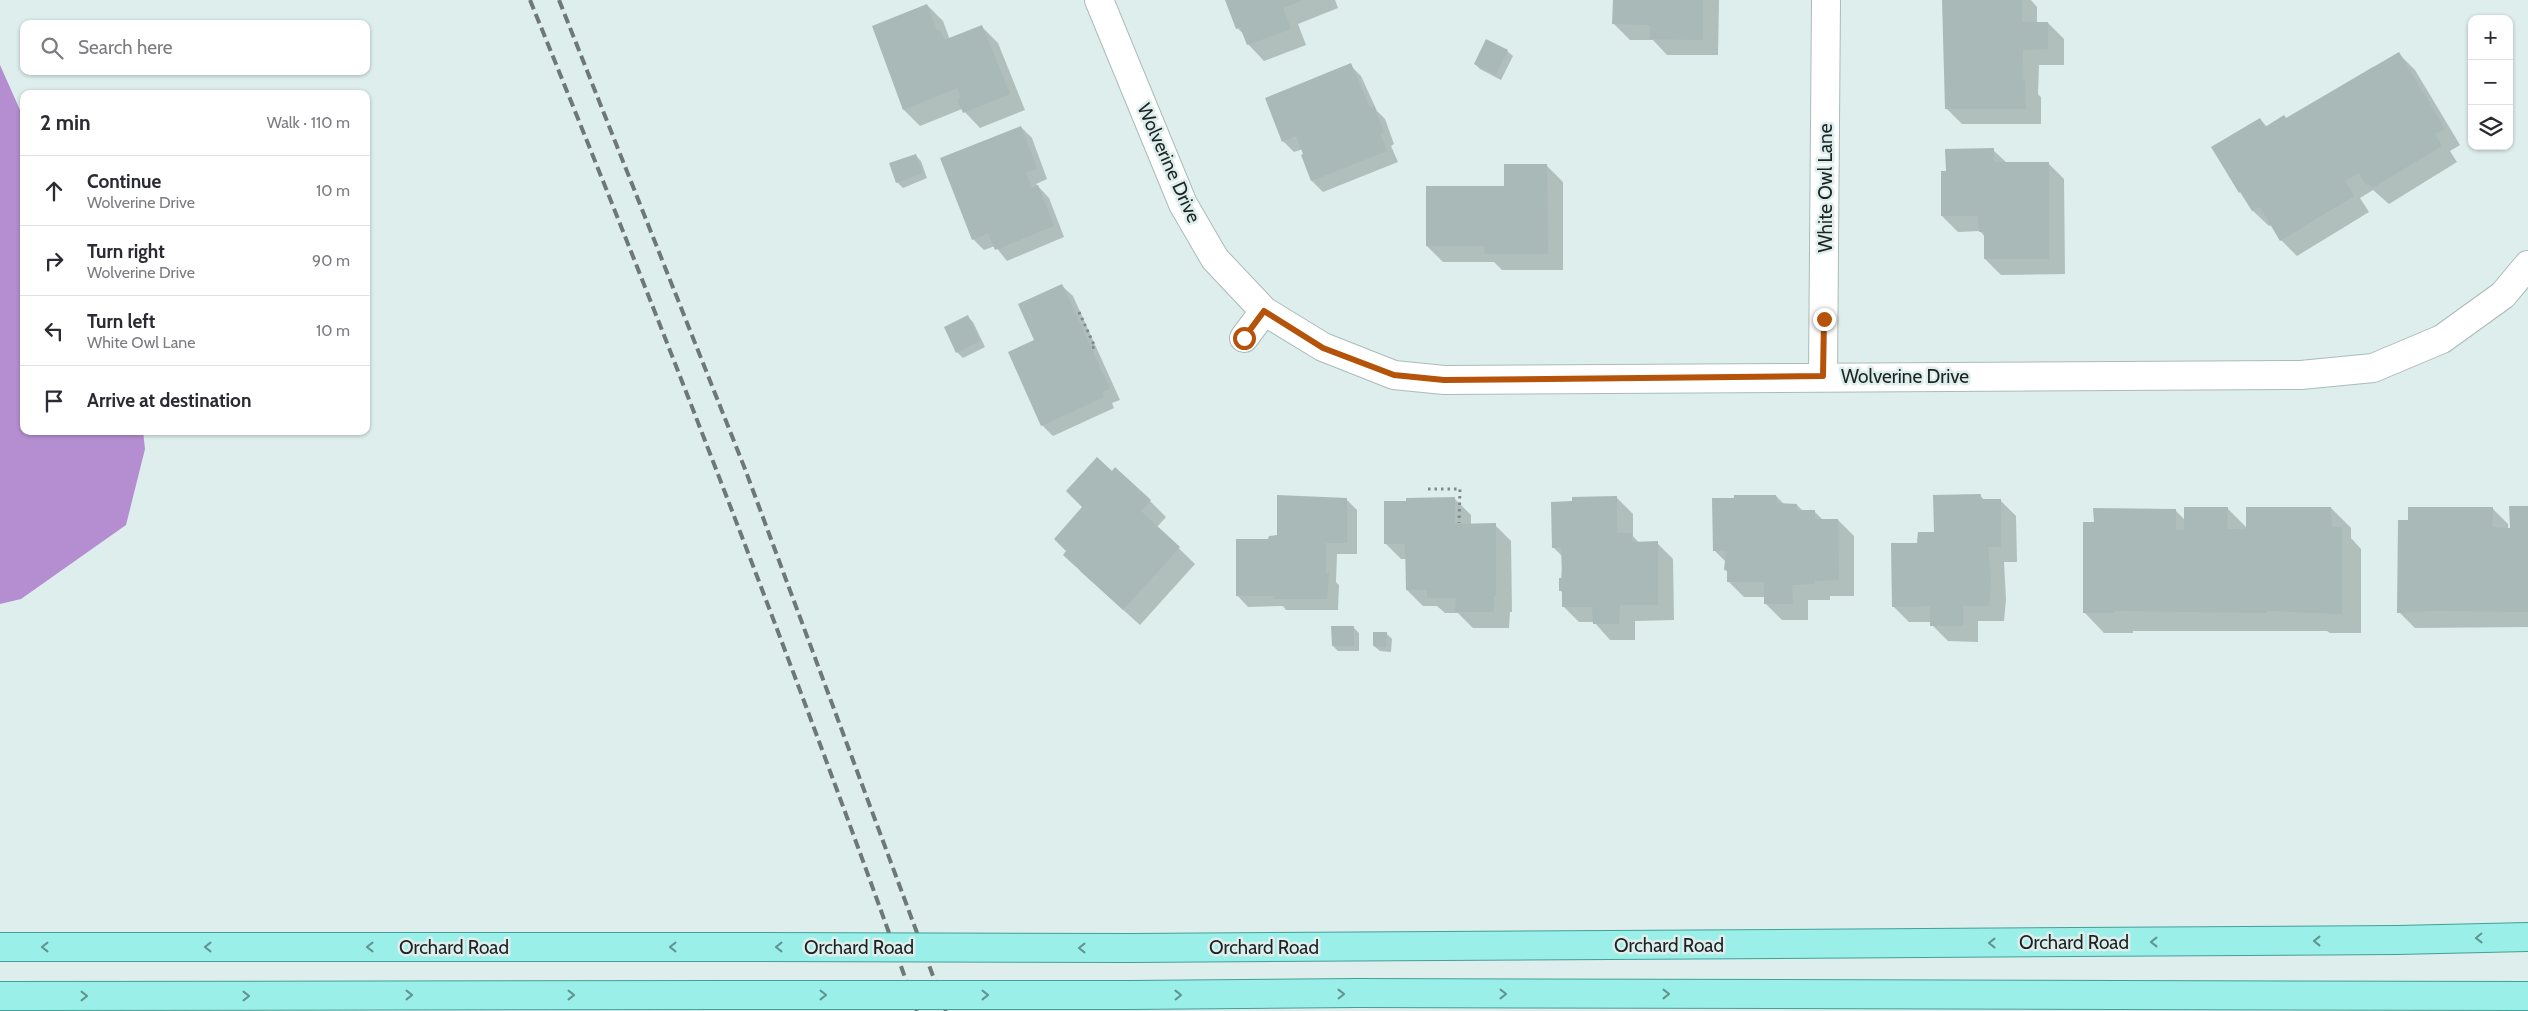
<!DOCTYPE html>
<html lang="en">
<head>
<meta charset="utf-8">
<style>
  :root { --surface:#fff; --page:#f7f7f7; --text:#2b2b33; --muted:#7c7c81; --line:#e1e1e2 }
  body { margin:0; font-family:Cabin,sans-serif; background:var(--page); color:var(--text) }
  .controls { position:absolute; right:15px; top:15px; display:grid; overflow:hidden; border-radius:10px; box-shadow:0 1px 4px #0004 }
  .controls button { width:45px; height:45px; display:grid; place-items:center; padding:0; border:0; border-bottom:1px solid var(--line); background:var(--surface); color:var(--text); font:25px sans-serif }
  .stop { position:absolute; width:15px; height:15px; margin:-11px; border:4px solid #b45309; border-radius:50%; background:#fff }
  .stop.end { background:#b45309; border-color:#fff; box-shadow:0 1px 5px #0008 }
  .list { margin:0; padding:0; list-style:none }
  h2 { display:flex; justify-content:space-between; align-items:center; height:65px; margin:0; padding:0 20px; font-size:21px }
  h2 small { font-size:16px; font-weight:400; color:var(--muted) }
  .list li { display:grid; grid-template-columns:32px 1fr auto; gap:15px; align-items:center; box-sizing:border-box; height:70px; padding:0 20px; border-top:1px solid var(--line) }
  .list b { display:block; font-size:19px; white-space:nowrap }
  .list p { margin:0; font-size:16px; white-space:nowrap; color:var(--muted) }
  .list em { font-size:16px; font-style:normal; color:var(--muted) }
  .icon { flex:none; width:28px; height:28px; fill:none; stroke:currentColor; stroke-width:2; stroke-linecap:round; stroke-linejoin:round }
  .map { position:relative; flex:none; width:2528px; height:1011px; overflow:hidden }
  .search { position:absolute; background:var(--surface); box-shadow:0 1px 4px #0004; left:20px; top:20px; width:350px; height:55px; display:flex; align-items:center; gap:12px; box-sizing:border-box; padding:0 18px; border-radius:10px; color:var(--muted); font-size:19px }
  .panel { position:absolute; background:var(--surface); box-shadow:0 1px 4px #0004; left:20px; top:90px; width:350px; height:345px; border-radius:10px }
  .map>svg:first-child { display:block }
</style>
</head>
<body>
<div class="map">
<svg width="2528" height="1011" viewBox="0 0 2528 1011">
  <rect width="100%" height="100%" fill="#ddeeec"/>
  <path fill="#b48ed0" d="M 0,65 L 24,119 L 24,431 L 143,431 L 145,449 L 126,525 L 21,599 L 0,604 Z"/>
  <path fill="#0003" d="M 1226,0 L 1335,0 L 1338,8 L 1298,24 L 1306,45 L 1264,61 L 1248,44 L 1245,35 L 1237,28 Z
    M 1614,0 L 1719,0 L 1718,55 L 1667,55 L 1653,40 L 1630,40 L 1614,24 Z
    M 1944,0 L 2031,0 L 2037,7 L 2037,23 L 2048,23 L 2064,39 L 2064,65 L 2039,65 L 2038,94 L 2041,97 L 2041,124 L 1962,124 L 1946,108 Z
    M 927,5 L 943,21 L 950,40 L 982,27 L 998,43 L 1025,110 L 980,128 L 962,109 L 920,126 L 904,110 L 874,26 Z
    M 1507,51 L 1513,56 L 1501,80 L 1480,69 L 1475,64 Z
    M 2399,54 L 2415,70 L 2460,145 L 2450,151 L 2457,162 L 2389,204 L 2373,190 L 2360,198 L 2369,212 L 2297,256 L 2281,240 L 2272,225 L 2269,226 L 2253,211 L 2213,147 L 2260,119 L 2267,127 L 2286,119 L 2373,67 L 2375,69 Z
    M 1350,65 L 1361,76 L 1377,111 L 1385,119 L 1394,144 L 1391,146 L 1398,162 L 1323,192 L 1312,181 L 1302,155 L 1305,154 L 1303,149 L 1294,152 L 1283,141 Z
    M 1021,127 L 1032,138 L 1047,179 L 1036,184 L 1049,198 L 1064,237 L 1007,261 L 995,246 L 984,250 L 973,239 Z
    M 1993,150 L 2007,163 L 2048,163 L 2064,179 L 2065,274 L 2001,275 L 1985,259 L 1985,237 L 1980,231 L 1958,232 L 1942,216 L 1947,172 Z
    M 915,155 L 921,161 L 927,178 L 903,188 L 897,182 Z
    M 1547,166 L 1563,182 L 1563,270 L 1502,270 L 1494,262 L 1443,262 L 1427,246 Z
    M 1061,285 L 1073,296 L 1120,400 L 1112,403 L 1114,408 L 1053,436 L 1042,425 L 1036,340 Z
    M 968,317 L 973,322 L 985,347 L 963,358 L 957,352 Z
    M 1112,472 L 1150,501 L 1166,517 L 1157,527 L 1195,564 L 1140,625 L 1080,571 L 1068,551 Z
    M 1980,495 L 1985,501 L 2000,500 L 2016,516 L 2017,562 L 2004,562 L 2006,599 L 2004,621 L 1978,621 L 1978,642 L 1948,641 L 1932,625 L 1932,622 L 1909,622 L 1893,606 L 1919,544 L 1936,533 Z
    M 1278,496 L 1346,499 L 1357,510 L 1357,554 L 1337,554 L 1336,582 L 1339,585 L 1338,610 L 1286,610 L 1283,606 L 1248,607 L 1237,595 L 1270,540 L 1278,537 Z
    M 1776,496 L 1785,505 L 1797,505 L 1803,511 L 1814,511 L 1823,520 L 1838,520 L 1854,536 L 1854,596 L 1830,596 L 1830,600 L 1808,600 L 1808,620 L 1782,620 L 1766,604 L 1766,597 L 1744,597 L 1728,581 L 1729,573 L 1725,570 L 1726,562 L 1714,550 Z
    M 1617,498 L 1633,514 L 1633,536 L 1639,543 L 1657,543 L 1673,559 L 1674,620 L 1635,621 L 1635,640 L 1610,640 L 1594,622 L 1579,622 L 1563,606 L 1563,593 L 1560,590 L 1563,557 L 1553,547 Z
    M 1455,499 L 1471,515 L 1471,525 L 1495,525 L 1511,541 L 1512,612 L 1510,612 L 1509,628 L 1473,628 L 1458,613 L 1445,613 L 1437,606 L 1423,606 L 1407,590 L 1407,559 L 1401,559 L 1385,543 Z
    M 2227,508 L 2247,528 L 2331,508 L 2351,528 L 2351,538 L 2361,549 L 2361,633 L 2330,633 L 2327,631 L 2133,631 L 2133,633 L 2104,633 L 2085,613 L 2095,523 L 2175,510 L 2185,520 Z
    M 2492,508 L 2508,524 L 2508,529 L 2511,529 L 2528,508 L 2528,627 L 2415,628 L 2399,612 Z
    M 1353,627 L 1359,633 L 1359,651 L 1338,651 L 1333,646 Z
    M 1386,633 L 1392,639 L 1391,652 L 1380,651 L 1374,646 Z"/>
  <path fill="#a8b9b7" d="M 1225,0 L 1303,0 L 1283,8 L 1291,29 L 1247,45 L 1240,27 L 1236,29 Z
    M 1613,0 L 1703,0 L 1703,40 L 1650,39 L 1650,25 L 1612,24 Z
    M 1942,0 L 2022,0 L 2022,22 L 2048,22 L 2048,49 L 2023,50 L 2022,80 L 2025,80 L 2026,109 L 1945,109 Z
    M 927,4 L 937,31 L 940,30 L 944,40 L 982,25 L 1010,94 L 963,113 L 957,99 L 961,97 L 957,88 L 903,110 L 872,26 Z
    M 1486,39 L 1508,50 L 1496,75 L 1474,64 Z
    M 2399,52 L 2445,129 L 2435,134 L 2442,146 L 2372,188 L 2369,184 L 2366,185 L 2359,173 L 2345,181 L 2354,196 L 2280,241 L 2260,207 L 2252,211 L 2240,192 L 2239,193 L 2211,147 L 2260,118 L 2265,127 L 2284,115 L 2286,118 Z
    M 1351,63 L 1370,108 L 1374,106 L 1384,133 L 1380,134 L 1387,151 L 1311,181 L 1301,155 L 1303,154 L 1296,136 L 1282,142 L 1265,98 Z
    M 1021,126 L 1037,168 L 1026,173 L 1032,188 L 1038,185 L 1054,226 L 995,250 L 988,233 L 972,240 L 940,158 Z
    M 1994,148 L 1994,162 L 2049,162 L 2049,259 L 1984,259 L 1984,232 L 1979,232 L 1978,216 L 1941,216 L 1941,171 L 1946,171 L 1945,149 Z
    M 916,154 L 923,173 L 896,183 L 889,163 Z
    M 1504,164 L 1547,164 L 1548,254 L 1485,254 L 1484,246 L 1426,246 L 1426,186 L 1504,186 Z
    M 1062,284 L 1110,389 L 1102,392 L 1104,397 L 1041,426 L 1008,352 L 1034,340 L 1018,304 Z
    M 968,315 L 980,341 L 956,353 L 944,327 Z
    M 1097,457 L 1112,471 L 1115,467 L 1151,500 L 1141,511 L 1180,547 L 1123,610 L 1063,555 L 1066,551 L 1054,539 L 1082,507 L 1066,491 Z
    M 1981,494 L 1980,499 L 2001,499 L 2001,547 L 1988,547 L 1991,582 L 1989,606 L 1963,606 L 1963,626 L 1930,626 L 1930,606 L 1892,607 L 1891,543 L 1917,543 L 1918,532 L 1934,532 L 1933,495 Z
    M 1277,495 L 1347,498 L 1347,543 L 1326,543 L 1326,573 L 1329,573 L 1327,599 L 1274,599 L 1274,596 L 1236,596 L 1236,539 L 1268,539 L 1269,536 L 1277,535 Z
    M 1734,495 L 1776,495 L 1777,503 L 1797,504 L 1797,510 L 1815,510 L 1815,519 L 1838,519 L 1839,580 L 1815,581 L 1815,584 L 1792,585 L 1793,604 L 1764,604 L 1764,582 L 1727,582 L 1727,570 L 1724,570 L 1726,551 L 1713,551 L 1712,498 L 1734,498 Z
    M 1617,496 L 1617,533 L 1632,533 L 1632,542 L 1658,541 L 1658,605 L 1620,605 L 1619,624 L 1593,624 L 1592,607 L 1562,607 L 1562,591 L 1559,591 L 1559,578 L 1562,578 L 1561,547 L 1552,548 L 1551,502 L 1572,501 L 1572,497 Z
    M 1455,497 L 1455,524 L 1496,523 L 1496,596 L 1494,596 L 1494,612 L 1455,612 L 1456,598 L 1427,598 L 1427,590 L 1406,590 L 1405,544 L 1384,544 L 1384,501 L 1406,501 L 1406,498 Z
    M 2509,506 L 2528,506 L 2528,612 L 2431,611 L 2397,613 L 2398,520 L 2408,520 L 2408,507 L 2493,507 L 2492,527 L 2510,528 Z
    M 2184,507 L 2228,507 L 2227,529 L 2246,529 L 2246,507 L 2331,507 L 2332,527 L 2342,527 L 2342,614 L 2267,611 L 2267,613 L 2114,611 L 2114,613 L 2083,613 L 2083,522 L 2094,522 L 2093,508 L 2176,509 L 2176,530 L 2184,530 Z
    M 1331,626 L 1354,626 L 1354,646 L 1332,646 Z
    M 1373,632 L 1387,632 L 1386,647 L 1373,646 Z"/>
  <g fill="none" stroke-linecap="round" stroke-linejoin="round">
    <g stroke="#abbbb9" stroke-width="30">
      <path id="minor" d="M 1099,0 L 1183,204 L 1215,259 L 1264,311 L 1323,347 L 1394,375 L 1444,380 L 2301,375 L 2373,368 L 2442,339 L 2503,295 L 2528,265
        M 1244,338 L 1264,311
        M 1823,376 L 1826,0"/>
    </g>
    <g stroke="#42a098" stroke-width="30">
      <path id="major" d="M 0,947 L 722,947
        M 1130,948 L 2397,940 L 2528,937
        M 1130,995 L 1357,993 L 2528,996
        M 0,996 L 721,995"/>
    </g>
    <path stroke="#7f8b89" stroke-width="3" stroke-dasharray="2.5 4" stroke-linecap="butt" d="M 1079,312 L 1095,347 L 1091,348
      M 1428,489 L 1460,489 L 1459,523"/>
    <use href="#minor" stroke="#fff" stroke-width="28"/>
    <use href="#major" stroke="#9aefe8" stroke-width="28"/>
    <path stroke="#6e7977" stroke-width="4" stroke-dasharray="10 5" stroke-linecap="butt" d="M 530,0 C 666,334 796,671 917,1011
      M 559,0 L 745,469 L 946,1011"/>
    <g stroke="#42a098" stroke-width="30" stroke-linecap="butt">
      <path id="major-bridge" d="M 722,947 L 1130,948
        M 721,995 L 1130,995"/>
    </g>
    <use href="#major-bridge" stroke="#9aefe8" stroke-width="28"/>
  </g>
  <defs><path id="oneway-chevron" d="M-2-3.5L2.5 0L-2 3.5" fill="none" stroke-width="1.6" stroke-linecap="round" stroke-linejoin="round" transform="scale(1.25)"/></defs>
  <g stroke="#61938f">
    <use href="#oneway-chevron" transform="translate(2479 938) rotate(179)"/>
    <use href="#oneway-chevron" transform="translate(2317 941) rotate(180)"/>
    <use href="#oneway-chevron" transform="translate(2154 942) rotate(180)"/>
    <use href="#oneway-chevron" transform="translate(1992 943) rotate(180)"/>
    <use href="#oneway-chevron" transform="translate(45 947) rotate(180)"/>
    <use href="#oneway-chevron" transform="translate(208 947) rotate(180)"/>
    <use href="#oneway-chevron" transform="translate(370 947) rotate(180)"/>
    <use href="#oneway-chevron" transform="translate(673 947) rotate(180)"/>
    <use href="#oneway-chevron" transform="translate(779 947) rotate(-180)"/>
    <use href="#oneway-chevron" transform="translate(1082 948) rotate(-180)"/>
    <use href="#oneway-chevron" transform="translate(1341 994) rotate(-1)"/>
    <use href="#oneway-chevron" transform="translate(1503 994)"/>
    <use href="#oneway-chevron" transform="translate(1666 994)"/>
    <use href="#oneway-chevron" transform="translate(409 995)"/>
    <use href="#oneway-chevron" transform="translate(571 995)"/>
    <use href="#oneway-chevron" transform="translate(823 995)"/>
    <use href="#oneway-chevron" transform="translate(985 995)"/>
    <use href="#oneway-chevron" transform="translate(1178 995) rotate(-1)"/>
    <use href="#oneway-chevron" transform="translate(84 996)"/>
    <use href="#oneway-chevron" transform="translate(246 996)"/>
  </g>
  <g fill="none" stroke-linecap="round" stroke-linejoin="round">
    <path stroke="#b45309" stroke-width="6" d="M 1244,338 L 1264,311 L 1323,348 L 1394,375 L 1444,380 L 1823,376 L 1824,319"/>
  </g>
  <g text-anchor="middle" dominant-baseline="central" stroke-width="5" stroke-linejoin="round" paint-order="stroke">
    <g font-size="19" fill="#1c2322" stroke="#ddeeec">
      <text transform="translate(1169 163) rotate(66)">Wolverine Drive</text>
      <text transform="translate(1825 188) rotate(-90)">White Owl Lane</text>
      <text x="1905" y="376">Wolverine Drive</text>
      <text x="2074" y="942">Orchard Road</text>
      <text x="1669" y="945">Orchard Road</text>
      <text x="454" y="947">Orchard Road</text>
      <text x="859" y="947">Orchard Road</text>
      <text x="1264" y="947">Orchard Road</text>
    </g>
  </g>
</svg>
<div class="controls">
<button>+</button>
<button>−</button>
<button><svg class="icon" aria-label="layers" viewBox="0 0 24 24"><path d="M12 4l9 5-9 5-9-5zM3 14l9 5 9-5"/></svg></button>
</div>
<div class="stop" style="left:1244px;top:338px"></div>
<div class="stop end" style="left:1824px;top:319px"></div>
<div class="search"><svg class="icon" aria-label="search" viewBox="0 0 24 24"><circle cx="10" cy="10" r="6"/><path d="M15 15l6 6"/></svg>Search here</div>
<section class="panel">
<h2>2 min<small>Walk · 110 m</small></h2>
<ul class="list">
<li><svg class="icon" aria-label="ahead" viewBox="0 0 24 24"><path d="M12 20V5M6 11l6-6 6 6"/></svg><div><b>Continue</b><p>Wolverine Drive</p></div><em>10 m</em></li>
<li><svg class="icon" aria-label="right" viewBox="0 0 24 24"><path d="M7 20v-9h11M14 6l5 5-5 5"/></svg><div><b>Turn right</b><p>Wolverine Drive</p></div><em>90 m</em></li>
<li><svg class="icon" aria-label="left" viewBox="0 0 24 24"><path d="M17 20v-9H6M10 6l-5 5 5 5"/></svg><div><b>Turn left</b><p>White Owl Lane</p></div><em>10 m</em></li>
<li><svg class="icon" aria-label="arrive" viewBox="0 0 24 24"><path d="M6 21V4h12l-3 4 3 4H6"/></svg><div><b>Arrive at destination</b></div></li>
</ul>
</section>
</div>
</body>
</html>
